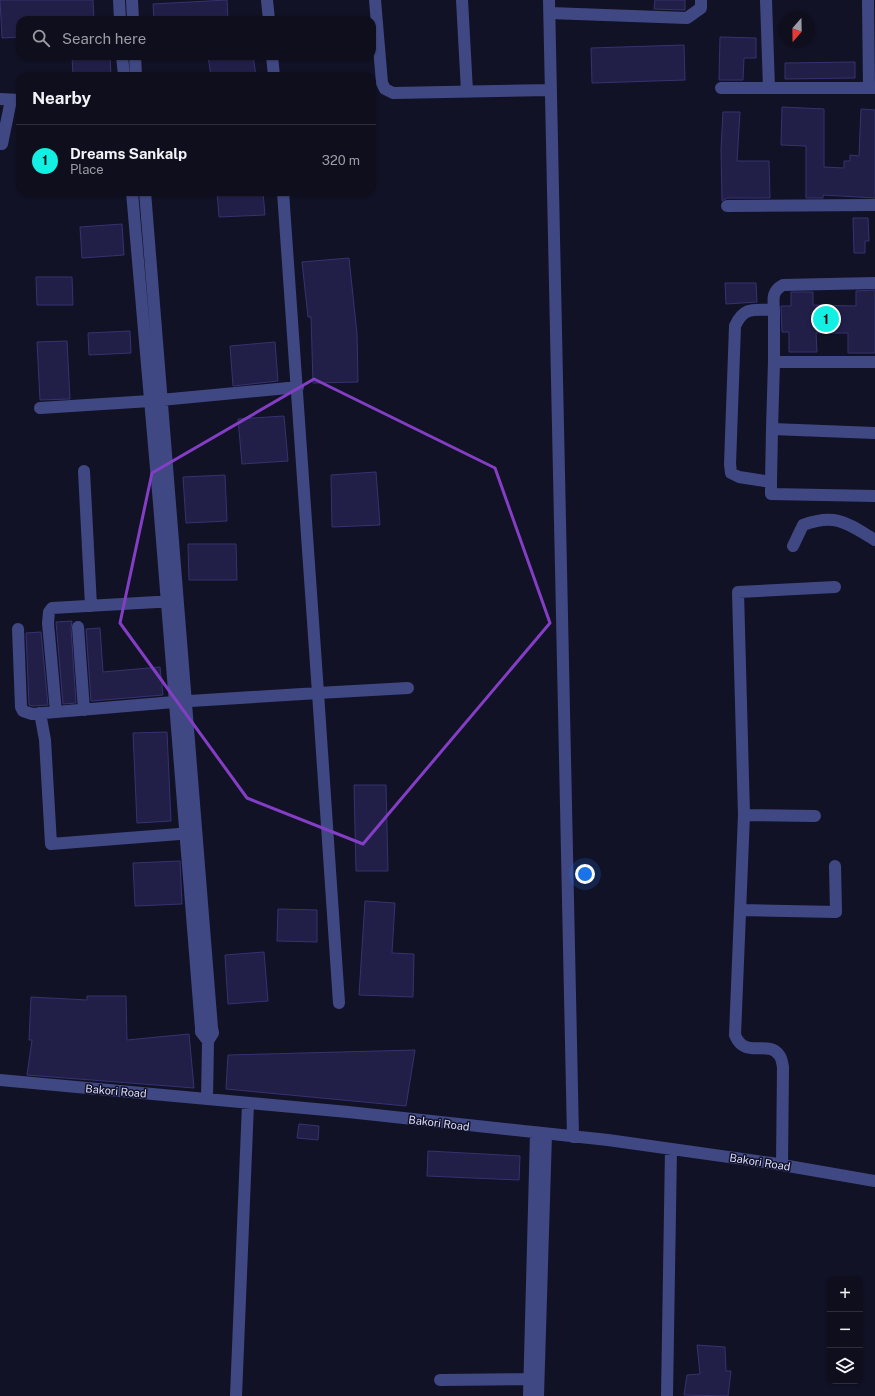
<!DOCTYPE html>
<html lang="en">
<head>
<meta charset="utf-8">
<style>
  :root { --surface:#0e0e1d; --page:#171726; --text:#f1f3f6; --muted:#9b9ca4; --line:#2e2e3b; --accent:#13efe2 }
  body { margin:0; font-family:"Public Sans",sans-serif; background:var(--page); color:var(--text) }
  .controls { position:absolute; right:12px; bottom:12px; display:grid; overflow:hidden; border-radius:8px; box-shadow:0 1px 3px #0004 }
  .controls button { width:36px; height:36px; display:grid; place-items:center; padding:0; border:0; border-bottom:1px solid var(--line); background:var(--surface); color:var(--text); font:20px sans-serif }
  .compass { position:absolute; left:779px; top:12px; width:36px; height:36px; border-radius:50%; background:var(--surface); box-shadow:0 1px 3px #0004; rotate:200deg }
  .you { position:absolute; left:585px; top:874px; width:14px; height:14px; margin:-10px; border:3px solid #fff; border-radius:50%; background:#1a73e8; box-shadow:0 0 0 6px #1a73e833 }
  .badge { display:grid; place-items:center; width:26px; height:26px; border-radius:50%; background:var(--accent); color:#111; font-size:13px; font-weight:700 }
  .pin { position:absolute; translate:-50% -50%; border:2px solid #fff; box-shadow:0 1px 4px #0006 }
  .list { margin:0; padding:0; list-style:none }
  h2 { display:flex; justify-content:space-between; align-items:center; height:52px; margin:0; padding:0 16px; font-size:17px }
  h2 small { font-size:13px; font-weight:400; color:var(--muted) }
  .list li { display:grid; grid-template-columns:26px 1fr auto; gap:12px; align-items:center; box-sizing:border-box; height:72px; padding:0 16px; border-top:1px solid var(--line) }
  .list b { display:block; font-size:15px; white-space:nowrap }
  .list p { margin:0; font-size:13px; white-space:nowrap; color:var(--muted) }
  .list em { font-size:13px; font-style:normal; color:var(--muted) }
  .icon { flex:none; width:22px; height:22px; fill:none; stroke:currentColor; stroke-width:2; stroke-linecap:round; stroke-linejoin:round }
  .map { position:relative; flex:none; width:875px; height:1396px; overflow:hidden }
  .search { position:absolute; background:var(--surface); box-shadow:0 1px 3px #0004; left:16px; top:16px; width:360px; height:44px; display:flex; align-items:center; gap:10px; box-sizing:border-box; padding:0 14px; border-radius:12px; color:var(--muted); font-size:15px }
  .panel { position:absolute; background:var(--surface); box-shadow:0 1px 3px #0004; left:16px; top:72px; width:360px; height:124px; border-radius:12px }
  .map>svg:first-child { display:block }
</style>
</head>
<body>
<div class="map">
<svg width="875" height="1396" viewBox="0 0 875 1396">
  <rect width="100%" height="100%" fill="#121227"/>
  <path fill="#211f47" stroke="#353271" d="M 0,0 L 93,0 L 94,20 L 20,20 L 20,37 L 2,38 Z
    M 227,0 L 228,20 L 154,20 L 153,4 Z
    M 655,0 L 685,0 L 685,10 L 654,9 Z
    M 720,37 L 756,38 L 756,58 L 744,58 L 743,80 L 719,80 Z
    M 684,45 L 685,80 L 592,83 L 591,48 Z
    M 72,56 L 110,56 L 111,76 L 73,76 Z
    M 208,56 L 253,56 L 256,76 L 211,76 Z
    M 855,62 L 855,78 L 785,79 L 785,63 Z
    M 782,107 L 824,109 L 824,167 L 844,168 L 844,161 L 850,161 L 850,155 L 859,156 L 861,109 L 875,110 L 875,198 L 823,195 L 823,198 L 806,198 L 806,146 L 781,145 Z
    M 723,112 L 740,112 L 737,161 L 769,161 L 770,198 L 727,198 L 722,201 L 721,149 Z
    M 217,192 L 263,192 L 265,215 L 219,217 Z
    M 853,218 L 868,218 L 869,241 L 865,241 L 865,253 L 854,253 Z
    M 122,224 L 124,255 L 82,258 L 80,227 Z
    M 349,258 L 357,334 L 358,382 L 313,383 L 311,317 L 308,317 L 302,262 Z
    M 36,277 L 72,277 L 73,305 L 37,305 Z
    M 725,283 L 756,283 L 757,302 L 726,304 Z
    M 875,290 L 875,353 L 848,353 L 848,333 L 816,333 L 817,352 L 789,352 L 789,332 L 782,332 L 781,306 L 791,306 L 791,292 L 813,292 L 813,305 L 856,306 L 856,291 Z
    M 130,331 L 131,353 L 89,355 L 88,333 Z
    M 67,341 L 70,399 L 40,400 L 37,342 Z
    M 275,342 L 278,381 L 233,386 L 230,346 Z
    M 284,416 L 288,461 L 242,464 L 238,419 Z
    M 376,472 L 380,525 L 332,527 L 331,475 Z
    M 225,475 L 227,521 L 186,523 L 183,477 Z
    M 188,544 L 236,544 L 237,580 L 189,580 Z
    M 72,621 L 71,628 L 76,703 L 63,704 L 56,622 Z
    M 100,628 L 103,672 L 160,667 L 163,695 L 91,701 L 86,629 Z
    M 41,632 L 48,705 L 33,706 L 29,705 L 26,633 Z
    M 167,732 L 171,821 L 137,823 L 133,733 Z
    M 354,785 L 386,785 L 388,871 L 356,871 Z
    M 180,861 L 182,904 L 135,906 L 133,863 Z
    M 365,901 L 395,903 L 392,953 L 414,954 L 413,997 L 359,995 Z
    M 278,909 L 317,910 L 317,942 L 277,941 Z
    M 264,952 L 268,1001 L 228,1004 L 225,955 Z
    M 87,996 L 126,996 L 127,1040 L 189,1034 L 194,1088 L 27,1075 L 32,1040 L 29,1040 L 31,997 L 87,1000 Z
    M 415,1050 L 406,1106 L 226,1089 L 228,1055 Z
    M 299,1124 L 319,1126 L 318,1140 L 297,1138 Z
    M 428,1151 L 520,1156 L 519,1180 L 427,1176 Z
    M 697,1345 L 725,1347 L 726,1371 L 731,1371 L 728,1396 L 684,1395 L 687,1375 L 700,1374 Z"/>
  <g fill="none" stroke-linecap="round" stroke-linejoin="round">
    <path stroke="#404883" stroke-width="12" d="M 119,0 L 120,20
      M 132,0 L 133,20
      M 267,0 L 269,20
      M 375,0 L 382,83 L 385,89 L 393,93 L 551,90
      M 462,0 L 467,91
      M 549,0 L 573,1137
      M 766,0 L 769,88
      M 868,0 L 869,88
      M 550,13 L 687,18 L 701,8 L 701,0
      M 122,56 L 124,76
      M 135,56 L 136,76
      M 272,56 L 274,76
      M 721,88 L 875,88
      M 0,99 L 20,100
      M 2,144 L 11,100
      M 132,192 L 159,503 L 201,1028 L 201,1032 L 208,1041
      M 145,192 L 212,1028 L 213,1033 L 208,1041 L 207,1099
      M 283,192 L 318,693 L 408,688
      M 727,206 L 875,205
      M 875,283 L 783,285 C 772,291 773,298 774,310 C 754,310 744,306 735,326 L 730,464 L 731,473 L 739,477 L 771,482 L 771,494 L 875,496
      M 774,310 L 774,362 L 772,429 L 875,433
      M 774,362 L 875,362
      M 40,408 L 150,401 L 298,387
      M 84,471 L 91,606
      M 771,482 L 772,429
      M 793,546 L 803,525 C 836,513 847,523 875,540
      M 78,627 L 84,710
      M 18,629 L 21,707 L 23,711 L 32,714 L 174,702 L 318,693 L 339,1003
      M 56,712 L 48,623 L 49,612 L 52,608 L 174,601
      M 40,713 L 45,740 L 51,844 L 192,833
      M 744,815 L 738,592 L 835,587
      M 741,910 L 836,912 L 835,866
      M 0,1080 L 348,1112 L 608,1140 L 771,1163 L 875,1181
      M 782,1165 L 783,1067 C 782,1063 782,1058 779,1055 C 768,1039 745,1060 735,1035 L 744,815 L 815,816
      M 440,1380 L 529,1379
      M 236,1396 L 248,1104
      M 529,1396 L 536,1133
      M 538,1396 L 546,1134
      M 667,1396 L 671,1149"/>
  </g>
  <path fill="none" stroke="#843ec5" stroke-width="3" stroke-linejoin="round" d="M 314,379 L 495,468 L 550,623 L 363,844 L 247,798 L 120,623 L 152,473 Z"/>
  <g text-anchor="middle" dominant-baseline="central" stroke-width="3" stroke-linejoin="round" paint-order="stroke">
    <g font-size="11" fill="#dadcfd" stroke="#121227">
      <text transform="translate(116 1091) rotate(5)">Bakori Road</text>
      <text transform="translate(439 1123) rotate(7)">Bakori Road</text>
      <text transform="translate(760 1162) rotate(9)">Bakori Road</text>
    </g>
  </g>
</svg>
<div class="controls">
<button>+</button>
<button>−</button>
<button><svg class="icon" aria-label="layers" viewBox="0 0 24 24"><path d="M12 4l9 5-9 5-9-5zM3 14l9 5 9-5"/></svg></button>
</div>
<svg class="compass" viewBox="-18 -18 36 36"><path d="M0-13l5 13h-10z" fill="#e53935"/><path d="M0 13l5-13h-10z" fill="#9b9ca4"/></svg>
<div class="you"></div>
<div class="pin badge" style="left:826px;top:319px">1</div>
<div class="search"><svg class="icon" aria-label="search" viewBox="0 0 24 24"><circle cx="10" cy="10" r="6"/><path d="M15 15l6 6"/></svg>Search here</div>
<section class="panel">
<h2>Nearby<small></small></h2>
<ul class="list">
<li><span class="badge">1</span><div><b>Dreams Sankalp</b><p>Place</p></div><em>320 m</em></li>
</ul>
</section>
</div>
</body>
</html>
